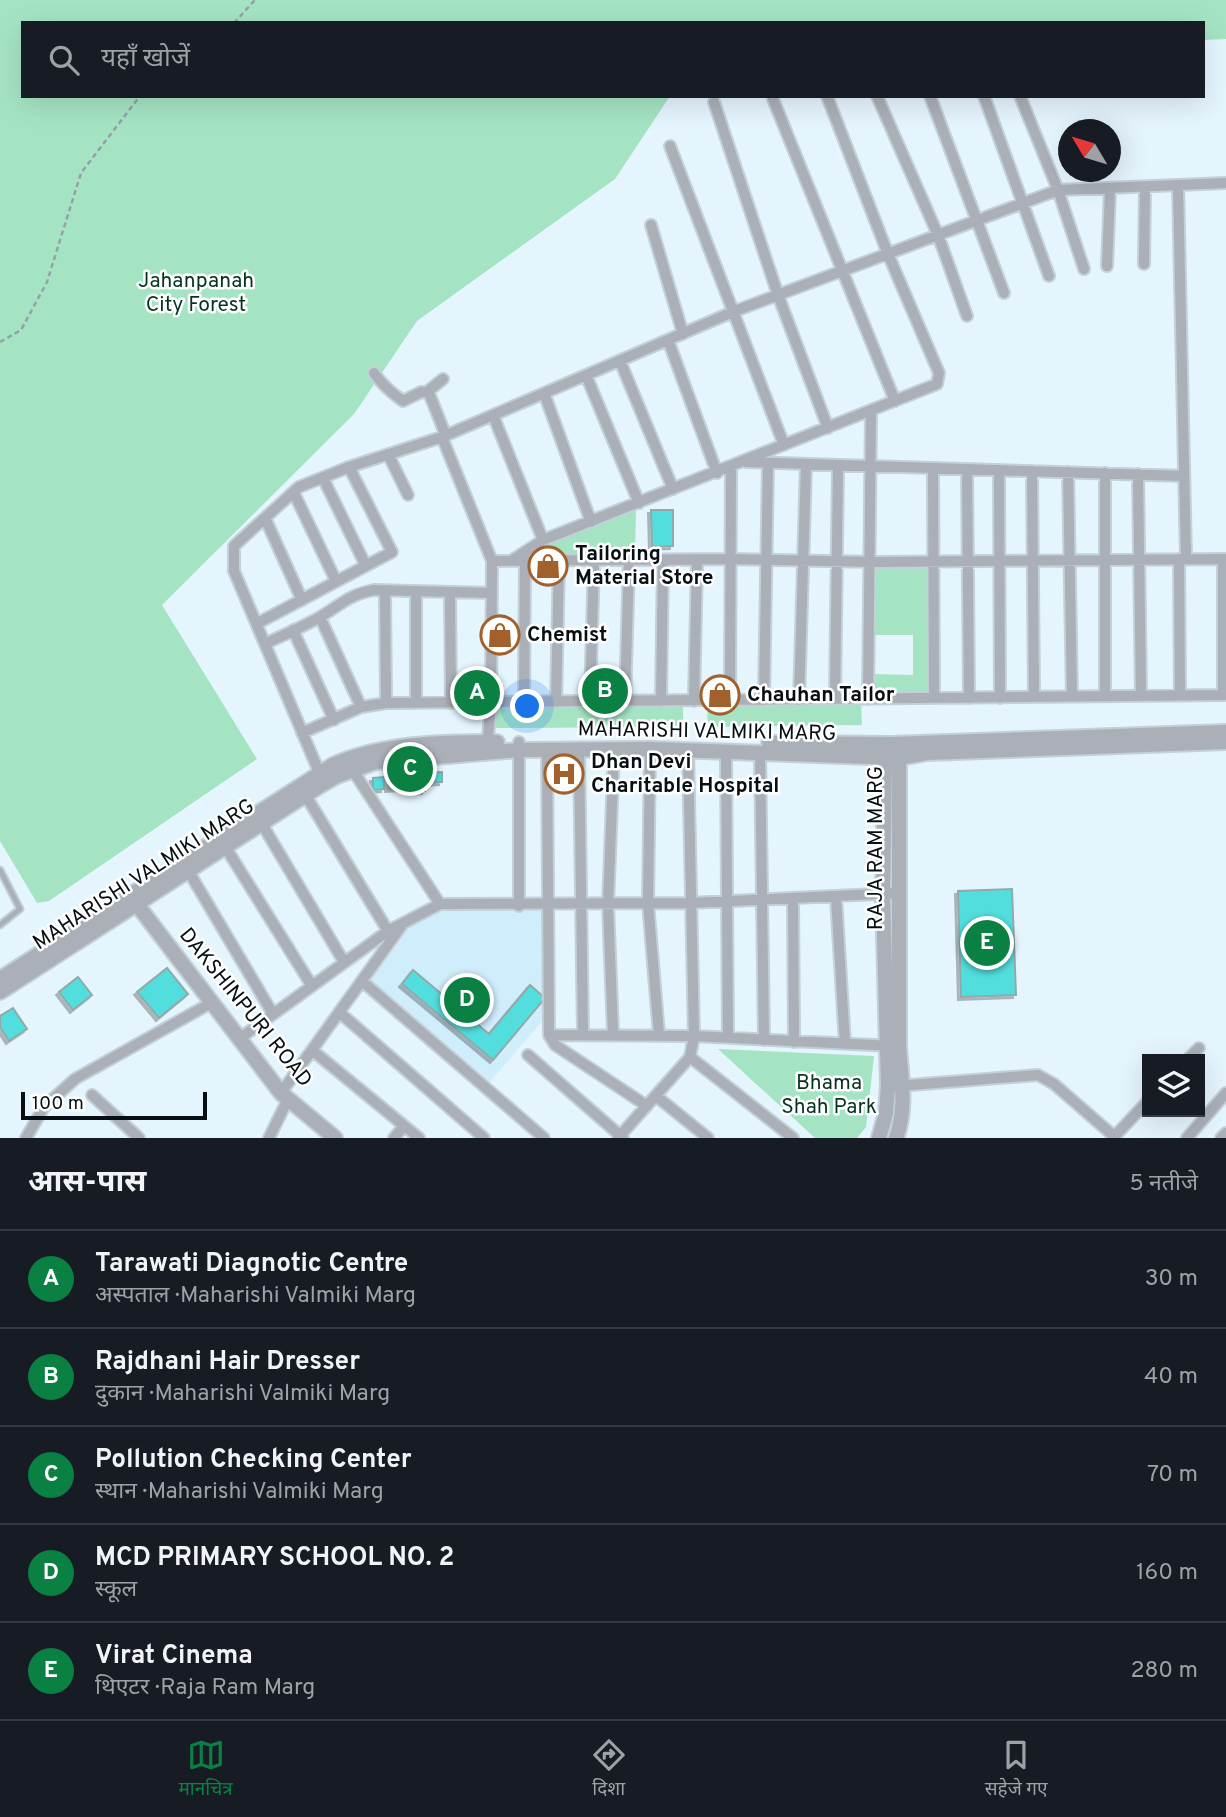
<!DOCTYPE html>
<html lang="hi">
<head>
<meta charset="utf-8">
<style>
  :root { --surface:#171b24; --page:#20242c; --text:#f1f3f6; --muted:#9ea1a6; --line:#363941; --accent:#0b8043 }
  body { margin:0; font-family:Overpass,"Noto Sans Devanagari",sans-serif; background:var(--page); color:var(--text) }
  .controls { position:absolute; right:21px; bottom:21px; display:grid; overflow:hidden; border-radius:0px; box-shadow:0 7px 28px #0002 }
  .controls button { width:63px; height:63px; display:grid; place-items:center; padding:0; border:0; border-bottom:2px solid var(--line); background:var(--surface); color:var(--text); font:35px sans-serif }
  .compass { position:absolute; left:1058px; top:119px; width:63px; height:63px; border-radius:50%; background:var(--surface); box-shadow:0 7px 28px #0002; rotate:308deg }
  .scale { position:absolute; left:21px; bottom:18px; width:186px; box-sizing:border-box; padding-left:7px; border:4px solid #080f13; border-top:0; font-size:19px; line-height:24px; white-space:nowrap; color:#080f13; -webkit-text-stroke:5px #fff; paint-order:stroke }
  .you { position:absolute; left:528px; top:707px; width:24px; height:24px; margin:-18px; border:5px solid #fff; border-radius:50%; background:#1a73e8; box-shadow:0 0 0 10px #1a73e833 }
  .badge { display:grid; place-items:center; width:46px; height:46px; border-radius:50%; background:var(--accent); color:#fff; font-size:23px; font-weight:700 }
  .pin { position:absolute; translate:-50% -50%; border:4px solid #fff; box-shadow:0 2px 7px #0006 }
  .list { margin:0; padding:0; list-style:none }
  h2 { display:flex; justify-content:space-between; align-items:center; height:91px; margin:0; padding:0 28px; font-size:30px }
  h2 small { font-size:23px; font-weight:400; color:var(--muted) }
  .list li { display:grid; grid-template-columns:46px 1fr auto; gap:21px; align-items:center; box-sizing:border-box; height:98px; padding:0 28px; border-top:2px solid var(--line) }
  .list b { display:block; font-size:26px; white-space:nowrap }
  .list p { margin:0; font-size:23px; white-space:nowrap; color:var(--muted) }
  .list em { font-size:23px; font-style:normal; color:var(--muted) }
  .icon { flex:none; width:38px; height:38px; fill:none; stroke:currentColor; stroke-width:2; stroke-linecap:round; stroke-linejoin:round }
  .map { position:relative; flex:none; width:1226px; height:1138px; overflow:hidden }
  .search { position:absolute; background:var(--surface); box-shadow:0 7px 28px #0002; left:21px; right:21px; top:21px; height:77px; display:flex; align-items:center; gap:18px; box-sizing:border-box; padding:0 24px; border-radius:0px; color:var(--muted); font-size:26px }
  .sheet { height:581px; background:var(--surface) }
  nav { display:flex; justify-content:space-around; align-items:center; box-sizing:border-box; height:98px; border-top:2px solid var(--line); background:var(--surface); font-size:19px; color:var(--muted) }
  nav a { display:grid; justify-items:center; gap:4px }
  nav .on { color:var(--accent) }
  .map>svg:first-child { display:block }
</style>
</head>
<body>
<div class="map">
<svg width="1226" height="1138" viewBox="0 0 1226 1138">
  <defs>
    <filter id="shadow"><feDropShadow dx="-3" dy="3" stdDeviation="0" flood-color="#0004"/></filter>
  </defs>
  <rect width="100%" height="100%" fill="#e5f5fe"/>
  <path fill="#d0edfc" d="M 442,907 L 545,909 L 545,1018 L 488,1084 L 366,981 L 406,926 Z"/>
  <path fill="#a5e4c3" d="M 0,0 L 1226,0 L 1226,39 L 1203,40 L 1203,23 L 23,23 L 23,96 L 670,96 L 615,179 L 417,321 L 354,414 L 162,605 L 257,759 L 49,901 L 37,903 L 0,841 Z
    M 636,508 L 635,556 L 522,556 L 529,550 Z
    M 930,563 L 931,695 L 871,696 L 871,674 L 913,675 L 913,635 L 870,635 L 869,564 Z
    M 861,701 L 862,725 L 708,727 L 707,703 Z
    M 683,703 L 683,727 L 491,728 L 493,704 Z
    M 718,1049 L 874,1056 L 866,1127 L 857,1138 L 815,1138 Z"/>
  <path fill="#53dede" stroke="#92a9a9" stroke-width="2" filter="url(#shadow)" d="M 651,510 L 673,510 L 673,546 L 652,547 Z
    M 462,684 L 488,684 L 488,700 L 462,699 Z
    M 576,763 L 577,787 L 563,788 L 563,780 L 551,781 L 550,764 Z
    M 424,772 L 425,791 L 409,792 L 408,773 Z
    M 442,772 L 442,782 L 426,783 L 425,773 Z
    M 402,775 L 402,788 L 388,789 L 388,776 Z
    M 384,777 L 384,789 L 373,790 L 373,778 Z
    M 1012,889 L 1016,995 L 961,997 L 958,891 Z
    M 167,968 L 188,994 L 159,1018 L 137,992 Z
    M 413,970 L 489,1034 L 530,985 L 545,998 L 493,1060 L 402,984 Z
    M 78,977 L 92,995 L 73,1010 L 59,992 Z
    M 13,1008 L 27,1029 L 9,1041 L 0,1027 L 0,1016 Z"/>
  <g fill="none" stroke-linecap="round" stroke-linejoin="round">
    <g stroke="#c2d0d8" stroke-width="9">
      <path id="service" d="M 0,870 L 20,909 L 0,925"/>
    </g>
    <g stroke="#c2d0d8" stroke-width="14">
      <path id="minor" d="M 877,96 L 938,235 L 967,316
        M 930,96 L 1004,293
        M 984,96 L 1049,276
        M 1020,96 L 1058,190 L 1084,269
        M 773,99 L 895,401
        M 714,102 L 778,295 L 828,428
        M 670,146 L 784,445
        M 1178,185 L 1186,559
        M 651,225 L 683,334
        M 1144,264 L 1145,187
        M 1107,266 L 1110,190
        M 668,340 L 717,473
        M 620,361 L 673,489
        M 374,373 C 381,383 393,394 403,401 L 421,392 L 429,393 L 446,436
        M 586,375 L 639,503
        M 427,392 L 443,379
        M 544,393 L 591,522
        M 493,415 L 543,540
        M 442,437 L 492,561 L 491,702 L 487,749
        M 388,454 L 408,495
        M 746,462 L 1184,476
        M 933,468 L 934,698
        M 967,469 L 969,698
        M 999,470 L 1000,698
        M 1032,471 L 1034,697
        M 1068,472 L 1072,696
        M 1138,474 L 1141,696
        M 323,478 L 366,566
        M 294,493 L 336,581
        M 265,518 L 302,600
        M 514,559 L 543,540 L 937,384 L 939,373 L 888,254 L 827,96
        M 1179,559 L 1180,695
        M 492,561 L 731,559 L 878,562 L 1226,559
        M 385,592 L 386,703
        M 416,593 L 416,703
        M 450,594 L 451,703
        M 320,617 L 361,707
        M 258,623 L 392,552 L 349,467
        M 293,630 L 334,720
        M 265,644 C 283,635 303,627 320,617 C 342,604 348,595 374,590 L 491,593
        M 1223,695 L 1223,559
        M 1105,696 L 1105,473
        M 835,699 L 838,465
        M 868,699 L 871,411
        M 730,700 L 731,467
        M 764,700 L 768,463
        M 799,700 L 806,465
        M 625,701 L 629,560
        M 661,701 L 663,560
        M 694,701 L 697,561
        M 524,702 L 525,559
        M 556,702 L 559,560
        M 590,702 L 594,560
        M 302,733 L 361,707 L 386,703 L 1226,695
        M 519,742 L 519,906
        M 650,749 L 648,903 L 659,1035
        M 547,750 L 549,1035 L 694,1036 L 893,1046
        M 579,750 L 583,1034
        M 726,752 L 728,1038
        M 760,752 L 764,1040
        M 350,766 L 440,904
        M 322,779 L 234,571 L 234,546 L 299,487 L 349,467 L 442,437 L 735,311 L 1058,190 L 1226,183
        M 306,796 L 388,931
        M 262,824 L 344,962
        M 226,848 L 312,986
        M 189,872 L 273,1014
        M 836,897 L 845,1044
        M 793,899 L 794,1042
        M 362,981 L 544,1138
        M 339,1012 L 484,1138
        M 613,1033 L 608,905 L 614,750
        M 549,1035 L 555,1045 L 647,1106
        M 239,1039 L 388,931 L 440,904 L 689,903 L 897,893
        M 312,1050 L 419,1138
        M 528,1055 L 623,1138
        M 690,1057 L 793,1138
        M 1188,1059 L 1199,1048
        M 897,1086 L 1038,1075 L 1054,1084 L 1116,1138
        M 281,1093 L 402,925
        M 92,1095 L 139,1138
        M 656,1096 L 708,1138
        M 26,1138 L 44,1107 L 75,1079 L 211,1003
        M 269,1138 L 288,1099
        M 394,1138 L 404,1126
        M 618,1138 L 690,1057 L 694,1036 L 688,752
        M 1113,1138 L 1147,1102
        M 1187,1138 L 1226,1093
        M 1221,1138 L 1226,1133"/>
    </g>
    <g stroke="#c2d0d8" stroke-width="18">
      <path id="tertiary" d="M 769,743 L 892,744 L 1226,732
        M 896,752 L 899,758 L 899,1047 C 901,1076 907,1110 896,1138
        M 132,898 L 281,1093 L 335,1138
        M 0,979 L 333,765 C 382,743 443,742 497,742
        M 0,992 L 318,787 L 337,776 L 376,762 L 519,750 L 650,749 L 899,758 L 927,753 L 1226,742
        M 879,1138 L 886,1113 L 888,1086 L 883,896 L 885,757 L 890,748"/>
    </g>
    <path stroke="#94a0a8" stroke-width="2.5" stroke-dasharray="5 3.5" stroke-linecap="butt" d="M 234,23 L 255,0
      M 0,342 L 21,330 L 47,282 L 81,173 L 140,96"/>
    <use href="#service" stroke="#abafb7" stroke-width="5"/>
    <use href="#minor" stroke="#abafb7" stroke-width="10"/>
    <use href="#tertiary" stroke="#abafb7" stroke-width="14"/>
  </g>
  <defs>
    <g id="shop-ring" transform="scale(2.0125)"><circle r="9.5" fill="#fff" stroke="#a2612c" stroke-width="1.5"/><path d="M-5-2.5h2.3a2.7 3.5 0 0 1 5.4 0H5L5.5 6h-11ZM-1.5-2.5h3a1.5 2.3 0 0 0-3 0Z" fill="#a2612c"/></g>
    <g id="hospital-ring" transform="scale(2.0125)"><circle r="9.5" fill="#fff" stroke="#a2612c" stroke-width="1.5"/><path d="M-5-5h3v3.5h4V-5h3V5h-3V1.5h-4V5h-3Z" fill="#a2612c"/></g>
  </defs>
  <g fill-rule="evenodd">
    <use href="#shop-ring" x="548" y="566"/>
    <use href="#shop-ring" x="500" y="635"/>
    <use href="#shop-ring" x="720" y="695"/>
    <use href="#hospital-ring" x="564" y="774"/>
  </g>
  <g text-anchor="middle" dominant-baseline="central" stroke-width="5" stroke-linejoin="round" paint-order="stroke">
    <g font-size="21" fill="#053320" stroke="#fff">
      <text x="196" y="281">Jahanpanah<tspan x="196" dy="24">City Forest</tspan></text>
      <text x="829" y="1083">Bhama<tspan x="829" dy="24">Shah Park</tspan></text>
    </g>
    <g font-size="21" font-weight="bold" fill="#080f13" stroke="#fff" text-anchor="start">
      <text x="575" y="554">Tailoring<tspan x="575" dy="24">Material Store</tspan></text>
      <text x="527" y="635">Chemist</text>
      <text x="747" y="695">Chauhan Tailor</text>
      <text x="591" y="762">Dhan Devi<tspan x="591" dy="24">Charitable Hospital</tspan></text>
    </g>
    <g font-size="21" fill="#080f13" stroke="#fff">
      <text transform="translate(707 732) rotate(1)">MAHARISHI VALMIKI MARG</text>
      <text transform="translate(876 848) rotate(-90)">RAJA RAM MARG</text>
      <text transform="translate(144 875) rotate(-33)">MAHARISHI VALMIKI MARG</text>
      <text transform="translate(245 1008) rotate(51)">DAKSHINPURI ROAD</text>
    </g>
  </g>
</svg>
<div class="controls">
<button><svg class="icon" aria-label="layers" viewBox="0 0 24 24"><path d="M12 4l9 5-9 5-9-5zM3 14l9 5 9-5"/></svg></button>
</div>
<svg class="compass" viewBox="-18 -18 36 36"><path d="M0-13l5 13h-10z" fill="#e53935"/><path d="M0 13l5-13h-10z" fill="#9ea1a6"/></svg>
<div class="scale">100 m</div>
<div class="you"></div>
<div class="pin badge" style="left:477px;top:693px">A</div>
<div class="pin badge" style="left:605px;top:691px">B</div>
<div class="pin badge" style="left:410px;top:769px">C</div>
<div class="pin badge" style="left:467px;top:1000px">D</div>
<div class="pin badge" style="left:987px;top:943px">E</div>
<div class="search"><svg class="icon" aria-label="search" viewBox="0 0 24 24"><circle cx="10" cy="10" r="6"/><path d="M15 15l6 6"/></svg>यहाँ खोजें</div>
</div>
<section class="sheet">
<h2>आस-पास<small>5 नतीजे</small></h2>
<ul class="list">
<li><span class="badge">A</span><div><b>Tarawati Diagnotic Centre</b><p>अस्पताल · Maharishi Valmiki Marg</p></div><em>30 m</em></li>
<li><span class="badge">B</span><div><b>Rajdhani Hair Dresser</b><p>दुकान · Maharishi Valmiki Marg</p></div><em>40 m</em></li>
<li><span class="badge">C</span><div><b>Pollution Checking Center</b><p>स्थान · Maharishi Valmiki Marg</p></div><em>70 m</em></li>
<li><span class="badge">D</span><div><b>MCD PRIMARY SCHOOL NO. 2</b><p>स्कूल</p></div><em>160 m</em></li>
<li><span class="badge">E</span><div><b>Virat Cinema</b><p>थिएटर · Raja Ram Marg</p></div><em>280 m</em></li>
</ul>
</section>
<nav>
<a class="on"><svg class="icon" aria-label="map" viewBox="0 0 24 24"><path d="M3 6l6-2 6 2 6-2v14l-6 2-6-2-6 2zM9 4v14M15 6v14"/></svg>मानचित्र</a>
<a><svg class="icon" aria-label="directions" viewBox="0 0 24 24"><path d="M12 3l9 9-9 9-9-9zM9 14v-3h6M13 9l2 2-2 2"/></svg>दिशा</a>
<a><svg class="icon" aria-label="saved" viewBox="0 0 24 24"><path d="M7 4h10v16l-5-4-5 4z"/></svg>सहेजे गए</a>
</nav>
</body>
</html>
